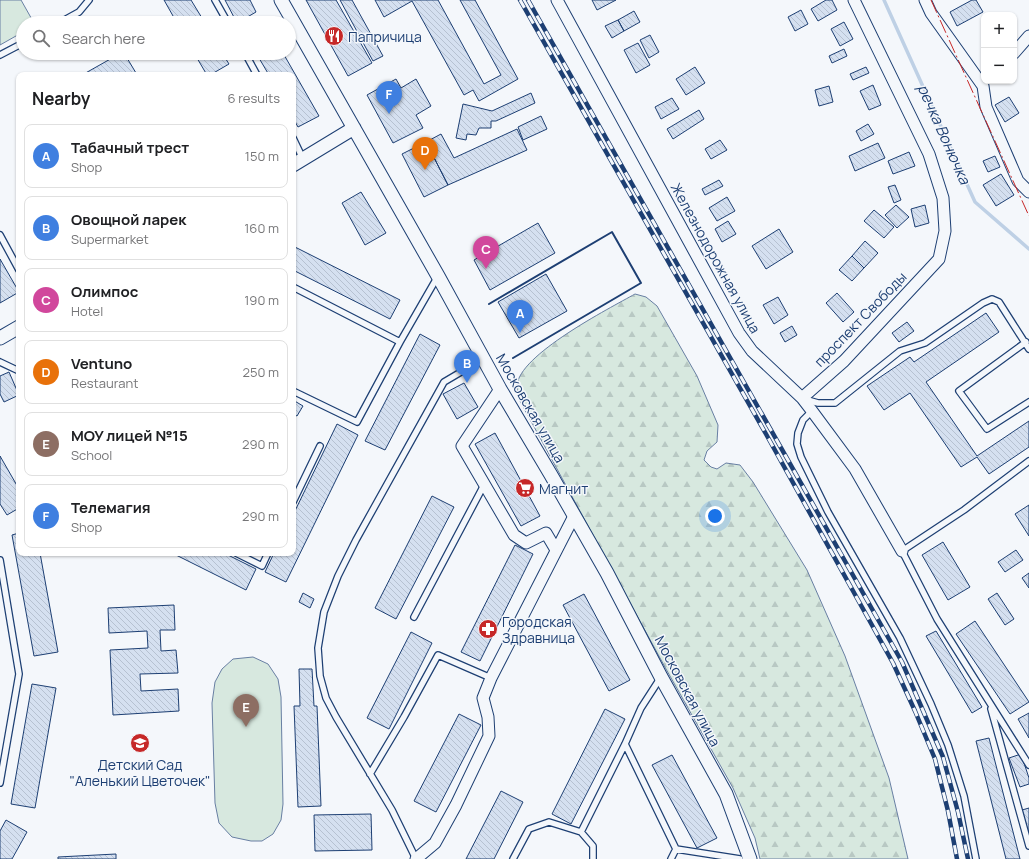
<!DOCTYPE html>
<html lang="en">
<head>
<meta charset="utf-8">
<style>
  :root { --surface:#fff; --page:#f6f6f6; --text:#202124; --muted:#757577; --line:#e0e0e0; --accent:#2563eb }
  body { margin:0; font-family:Manrope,sans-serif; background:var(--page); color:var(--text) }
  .controls { position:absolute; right:12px; top:12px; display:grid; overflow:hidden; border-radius:8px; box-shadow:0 1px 3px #0004 }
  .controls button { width:36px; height:36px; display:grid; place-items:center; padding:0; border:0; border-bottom:1px solid var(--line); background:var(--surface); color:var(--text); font:20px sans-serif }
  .you { position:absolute; left:715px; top:516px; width:14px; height:14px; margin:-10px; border:3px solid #fff; border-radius:50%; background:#1a73e8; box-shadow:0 0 0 6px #1a73e833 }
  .badge { display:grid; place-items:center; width:26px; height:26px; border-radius:50%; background:var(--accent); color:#fff; font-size:13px; font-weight:700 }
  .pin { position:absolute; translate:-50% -33px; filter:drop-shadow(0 1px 2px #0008) }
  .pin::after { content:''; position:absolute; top:21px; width:14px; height:12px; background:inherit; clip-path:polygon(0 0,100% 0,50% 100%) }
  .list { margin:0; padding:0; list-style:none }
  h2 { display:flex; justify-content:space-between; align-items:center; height:52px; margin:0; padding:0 16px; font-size:17px }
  h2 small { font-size:13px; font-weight:400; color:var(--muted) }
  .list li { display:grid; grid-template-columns:26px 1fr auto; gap:12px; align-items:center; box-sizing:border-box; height:64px; margin:0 8px 8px; padding:0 8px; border:1px solid var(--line); border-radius:8px }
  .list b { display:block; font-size:15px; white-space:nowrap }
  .list p { margin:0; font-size:13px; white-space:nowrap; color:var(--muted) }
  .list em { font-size:13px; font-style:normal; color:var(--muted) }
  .icon { flex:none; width:22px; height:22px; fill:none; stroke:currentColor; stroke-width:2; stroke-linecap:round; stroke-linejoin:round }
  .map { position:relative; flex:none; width:1029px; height:859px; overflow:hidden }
  .search { position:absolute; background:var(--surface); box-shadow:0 1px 3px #0004; left:16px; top:16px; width:280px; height:44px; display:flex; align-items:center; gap:10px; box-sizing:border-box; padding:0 14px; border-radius:22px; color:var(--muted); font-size:15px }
  .panel { position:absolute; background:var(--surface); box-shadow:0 1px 3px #0004; left:16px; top:72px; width:280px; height:484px; border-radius:8px }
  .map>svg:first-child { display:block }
</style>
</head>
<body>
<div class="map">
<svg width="1029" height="859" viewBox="0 0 1029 859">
  <defs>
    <pattern id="forest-firs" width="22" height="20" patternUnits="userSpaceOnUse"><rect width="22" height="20" fill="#d7e8df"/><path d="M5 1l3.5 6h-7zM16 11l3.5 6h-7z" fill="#b8c8c3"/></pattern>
    <pattern id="building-back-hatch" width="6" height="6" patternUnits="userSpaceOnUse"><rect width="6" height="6" fill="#d5e0f0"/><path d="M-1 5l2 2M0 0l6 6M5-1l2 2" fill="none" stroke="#b6c1d1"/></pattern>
  </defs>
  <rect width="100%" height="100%" fill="#f4f7fb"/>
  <path fill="url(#forest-firs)" stroke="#687fa3" d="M 635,294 L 646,297 L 657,306 L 697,376 L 718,425 L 717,442 L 707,451 L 704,460 L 711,467 L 717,469 L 726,463 L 740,465 L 753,482 L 807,570 L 845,656 L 889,778 L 908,859 L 760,859 L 755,838 L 733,788 L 666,669 L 520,401 C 519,396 517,390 517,386 C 518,355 610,308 635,294 Z"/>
  <path fill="#d7e8df" stroke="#687fa3" d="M 0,0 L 21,0 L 34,23 L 23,23 L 23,32 L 0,45 Z
    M 253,657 L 268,664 L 278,679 L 281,697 L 283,804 L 281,820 L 273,834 L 262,841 L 251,841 L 232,837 L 219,823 L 215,803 L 212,703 L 215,682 L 222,669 L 233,659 Z"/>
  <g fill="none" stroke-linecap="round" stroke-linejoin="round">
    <path stroke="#bed0e5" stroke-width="3.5" d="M 884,0 L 975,202 L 1029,249"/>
  </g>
  <path fill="url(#building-back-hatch)" stroke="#1d3f73" d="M 164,0 L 191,0 L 205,23 L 177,23 Z
    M 225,0 L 250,0 L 256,12 L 237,23 Z
    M 306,0 L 336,0 L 372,63 L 348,76 Z
    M 340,0 L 352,0 L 383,56 L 373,61 Z
    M 375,0 L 438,0 L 484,84 L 501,75 L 460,0 L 475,0 L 518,79 L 479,101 L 473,90 L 464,95 L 412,1 L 384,17 Z
    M 592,0 L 616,0 L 597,10 Z
    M 826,0 L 832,0 L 837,10 L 818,21 L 811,9 Z
    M 972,0 L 976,0 L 983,12 L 957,26 L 950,12 Z
    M 801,10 L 808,24 L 795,31 L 788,17 Z
    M 634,11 L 640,22 L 624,31 L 618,20 Z
    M 618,20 L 624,31 L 612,38 L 605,26 Z
    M 844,22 L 853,39 L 840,46 L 831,29 Z
    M 650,35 L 659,52 L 649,58 L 640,40 Z
    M 638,43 L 650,65 L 636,73 L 624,50 Z
    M 844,49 L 847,56 L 832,63 L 829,56 Z
    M 121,53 L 124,53 L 136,73 L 133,75 L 82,75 Z
    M 194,53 L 222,53 L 229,64 L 210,75 L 207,75 Z
    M 256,53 L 283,53 L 319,116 L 298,127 L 293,118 L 293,75 L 269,75 Z
    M 695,67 L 705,83 L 686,95 L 676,79 Z
    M 866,67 L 869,73 L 853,80 L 850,74 Z
    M 396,79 L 401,88 L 416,79 L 431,106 L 416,115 L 423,128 L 393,143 L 367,95 Z
    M 873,85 L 881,105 L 869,110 L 860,91 Z
    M 829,86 L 833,102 L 819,106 L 815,90 Z
    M 531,93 L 535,103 L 496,121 L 491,121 L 491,128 L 479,128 L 476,135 L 467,134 L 466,140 L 456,138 L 463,104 L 492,111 Z
    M 1009,97 L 1019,113 L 1005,122 L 995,105 Z
    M 672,98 L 679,109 L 661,119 L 655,107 Z
    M 699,110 L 704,119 L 673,139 L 667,129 Z
    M 541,116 L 547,129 L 523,140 L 518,127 Z
    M 868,124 L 874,134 L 861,141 L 856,131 Z
    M 517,129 L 527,150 L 448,185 L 426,142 L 441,134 L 454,158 Z
    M 720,140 L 727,150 L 711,159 L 705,149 Z
    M 426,142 L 448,185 L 424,197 L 402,154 Z
    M 878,143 L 885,158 L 855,171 L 849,156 Z
    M 909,152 L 915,166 L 893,174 L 888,161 Z
    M 995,156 L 1000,167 L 988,172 L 983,161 Z
    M 1001,174 L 1014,195 L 996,206 L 983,185 Z
    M 719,180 L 723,186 L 705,195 L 702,189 Z
    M 895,185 L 901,200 L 894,203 L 888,187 Z
    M 361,192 L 386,233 L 365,245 L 342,203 Z
    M 727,197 L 735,211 L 717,221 L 709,208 Z
    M 896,205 L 909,217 L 897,228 L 885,215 Z
    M 925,205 L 929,223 L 915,227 L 911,209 Z
    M 874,210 L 894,227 L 884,238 L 864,221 Z
    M 728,221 L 736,234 L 722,242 L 715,229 Z
    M 538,223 L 555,253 L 490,290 L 474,260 Z
    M 779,229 L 793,252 L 766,269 L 752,246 Z
    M 865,241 L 878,253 L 864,268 L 852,256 Z
    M 293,246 L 400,300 L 390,319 L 293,270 Z
    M 852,256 L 864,268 L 852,281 L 839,270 Z
    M 0,259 L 19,292 L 0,303 Z
    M 546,274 L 567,311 L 519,338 L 498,302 Z
    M 837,293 L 854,312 L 843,322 L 826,303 Z
    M 778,297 L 788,315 L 774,324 L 763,305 Z
    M 986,313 L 999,332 L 926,382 L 977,456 L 1029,421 L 1029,447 L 989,474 L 977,457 L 961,467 L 910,393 L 884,410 L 867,386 L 910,357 L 914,362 Z
    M 907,322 L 914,331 L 899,342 L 892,333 Z
    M 792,326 L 797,335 L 785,342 L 780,333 Z
    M 420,334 L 440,345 L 385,450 L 365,441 Z
    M 9,372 L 19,395 L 4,402 L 0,394 L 0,376 Z
    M 464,383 L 478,407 L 457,419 L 443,394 Z
    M 293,400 L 303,406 L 297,416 L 293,414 Z
    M 337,424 L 358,435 L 286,582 L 265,572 L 274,553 L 293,553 L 293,515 Z
    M 495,433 L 540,516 L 521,526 L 475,444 Z
    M 0,456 L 19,489 L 19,508 L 7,515 L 0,504 Z
    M 432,496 L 454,507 L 396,619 L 375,608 Z
    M 1029,505 L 1029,536 L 1015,514 Z
    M 19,533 L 19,553 L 40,553 L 58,652 L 34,656 L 12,535 Z
    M 943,542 L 970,587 L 948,600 L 922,555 Z
    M 515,545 L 533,554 L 480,661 L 461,652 Z
    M 1016,550 L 1023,560 L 1005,572 L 998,562 Z
    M 172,553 L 224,553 L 256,569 L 246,590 Z
    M 1029,573 L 1029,588 L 1022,578 Z
    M 303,593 L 314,599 L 310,608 L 299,602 Z
    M 997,593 L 1014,619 L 1005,625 L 988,599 Z
    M 584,594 L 630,680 L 609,691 L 563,605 Z
    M 174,605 L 175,630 L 160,630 L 161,651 L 176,650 L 178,673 L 140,674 L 141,691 L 178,689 L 179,711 L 113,715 L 110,650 L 148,648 L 147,631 L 109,633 L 108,608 Z
    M 975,621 L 1029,702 L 1010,714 L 956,634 Z
    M 936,631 L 982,707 L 972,713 L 926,636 Z
    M 411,632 L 432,643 L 389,729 L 367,718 Z
    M 299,669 L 312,669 L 314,706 L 317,706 L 321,806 L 298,807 L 294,706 L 300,706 Z
    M 32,684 L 56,688 L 35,808 L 11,804 Z
    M 605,709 L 625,719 L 571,824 L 552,814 Z
    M 1029,713 L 1029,738 L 1018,719 Z
    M 459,714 L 481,725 L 436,812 L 414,801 Z
    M 989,738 L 1020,859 L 1006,859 L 976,741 Z
    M 1021,754 L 1029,778 L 1029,784 L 1020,787 L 1009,758 Z
    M 672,755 L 717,838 L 697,848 L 652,765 Z
    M 501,791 L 523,802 L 494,859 L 466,859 Z
    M 1029,808 L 1029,835 L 1022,810 Z
    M 371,814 L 372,850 L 315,851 L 314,815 Z
    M 6,820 L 27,832 L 12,859 L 0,859 L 0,831 Z
    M 116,854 L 116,859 L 58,859 L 58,857 Z"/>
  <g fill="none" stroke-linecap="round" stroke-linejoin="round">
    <g stroke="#1d3f73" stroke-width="8">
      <path id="service" d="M 215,0 L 228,23
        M 59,23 L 79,12 L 89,0
        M 245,53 L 257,75
        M 0,55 L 23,43
        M 293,138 L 303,159
        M 0,235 L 19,270
        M 293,287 L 400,342
        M 1026,342 L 959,391 L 987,429 L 1029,402
        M 0,362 L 19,371
        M 293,391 L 357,422 L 400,342 L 438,276
        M 804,399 L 818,403 L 835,403 L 900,351 L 925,343 L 983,303 L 992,299 L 999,302 L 1029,349
        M 812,411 L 803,420 L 798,433 L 797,444 L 801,457 L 828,512 L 900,638 L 931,704 L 948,745 L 964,796 L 976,859
        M 1029,461 L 964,510 L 902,551 L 937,619 L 1029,765
        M 293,502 L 320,446
        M 236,553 L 262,566 L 268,553
        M 0,560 L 19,674 L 0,783
        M 414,617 L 484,485
        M 991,709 L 1029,846
        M 625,744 L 676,849
        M 370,774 L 404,717 L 438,655 L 491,678
        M 581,832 L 593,846 L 593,859
        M 676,849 L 740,859
        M 416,859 L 392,810 L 336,717 L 326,698 L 320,676 L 318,648 L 324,612 L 338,576 L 356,540 L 444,382 L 483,359
        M 513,859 L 529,829 L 549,822 L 581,832 L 625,744 L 641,708 L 661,677
        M 671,859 L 676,849"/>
    </g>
    <g stroke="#1d3f73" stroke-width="13">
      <path id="minor" d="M 557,0 L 739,333 L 752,351 L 802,398 L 812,411 L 855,469 L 902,551
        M 925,0 L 931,13 L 983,86 L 986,107 L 1018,181 L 1029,192
        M 1014,53 L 1029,36
        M 500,389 L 462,446 L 514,535 L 526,543 L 546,533 L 556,550
        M 802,398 L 844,361 L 939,259 L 945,231 L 943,198 L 929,154 L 854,0
        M 416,859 L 435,843 L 456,805 L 489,736 L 488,717 L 483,698 L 491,678 L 574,516"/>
    </g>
    <g stroke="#1d3f73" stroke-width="15">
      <path id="tertiary" d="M 281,0 L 438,276 L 500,389 L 551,475 L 607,573 L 661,677 L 726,794 L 750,859
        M 293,165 L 354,128
        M 0,338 L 19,327"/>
    </g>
    <use href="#service" stroke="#f4f7fb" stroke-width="5.5"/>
    <use href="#minor" stroke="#f4f7fb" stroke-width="11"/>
    <use href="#tertiary" stroke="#f4f7fb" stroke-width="13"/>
    <g stroke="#1d3f73" stroke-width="4.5">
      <path id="rail" d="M 520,0 L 766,434 L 893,663 L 915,711 L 935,759 L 948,811 L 957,859
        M 528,0 L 902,662 L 943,757 L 958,812 L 968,859"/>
    </g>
    <use href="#rail" stroke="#f4f7fb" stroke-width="3" stroke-dasharray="9" stroke-linecap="butt"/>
    <path stroke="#1d3f73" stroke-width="2" d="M 489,304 L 612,232 L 641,283 L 513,358"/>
    <path stroke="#c62828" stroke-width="1" stroke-dasharray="14 3 2 3" stroke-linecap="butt" d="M 931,0 L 1029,216"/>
  </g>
  <defs>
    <g id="restaurant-disc" transform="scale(1)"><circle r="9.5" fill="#c62828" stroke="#f4f7fb"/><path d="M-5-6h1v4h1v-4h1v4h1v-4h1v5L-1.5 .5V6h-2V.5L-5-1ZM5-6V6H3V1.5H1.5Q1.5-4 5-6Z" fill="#fff"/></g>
    <g id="supermarket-disc" transform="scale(1)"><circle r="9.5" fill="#c62828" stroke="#f4f7fb"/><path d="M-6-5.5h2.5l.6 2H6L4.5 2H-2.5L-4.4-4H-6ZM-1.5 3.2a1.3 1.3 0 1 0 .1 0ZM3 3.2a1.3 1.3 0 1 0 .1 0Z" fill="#fff"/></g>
    <g id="pharmacy-disc" transform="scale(1)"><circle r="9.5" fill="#c62828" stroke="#f4f7fb"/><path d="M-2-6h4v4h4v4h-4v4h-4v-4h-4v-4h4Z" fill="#fff"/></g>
    <g id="school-disc" transform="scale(1)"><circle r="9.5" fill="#c62828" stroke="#f4f7fb"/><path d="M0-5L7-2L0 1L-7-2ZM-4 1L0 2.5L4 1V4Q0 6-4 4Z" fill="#fff"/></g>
  </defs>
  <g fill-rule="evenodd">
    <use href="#restaurant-disc" x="334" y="36"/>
    <use href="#supermarket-disc" x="525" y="488"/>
    <use href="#pharmacy-disc" x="488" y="629"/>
    <use href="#school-disc" x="140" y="743"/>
  </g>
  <g text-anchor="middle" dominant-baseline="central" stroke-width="3" stroke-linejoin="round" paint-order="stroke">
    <g font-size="14" fill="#1d3f73" stroke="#f4f7fb" text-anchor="start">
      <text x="348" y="36">Папричица</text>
      <text x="539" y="488">Магнит</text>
      <text x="502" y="621">Городская<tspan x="502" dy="16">Здравница</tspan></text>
      <text x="140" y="764" text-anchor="middle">Детский Сад<tspan x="140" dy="16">"Аленький Цветочек"</tspan></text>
    </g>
    <g font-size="14" fill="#1d3f73" stroke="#f4f7fb">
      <text transform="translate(716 258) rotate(61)">Железнодорожная улица</text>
      <text transform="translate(860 319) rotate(-46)">проспект Свободы</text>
      <text transform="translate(531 408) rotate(60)">Московская улица</text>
      <text transform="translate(688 691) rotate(62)">Московская улица</text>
    </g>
    <g font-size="15" font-style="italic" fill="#1d3f73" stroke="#f4f7fb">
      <text transform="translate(944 134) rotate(66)">речка Вонючка</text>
    </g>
  </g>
</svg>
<div class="controls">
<button>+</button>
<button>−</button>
</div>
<div class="you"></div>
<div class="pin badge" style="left:520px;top:333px;background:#3f7fe0">A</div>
<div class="pin badge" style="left:467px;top:383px;background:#3f7fe0">B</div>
<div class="pin badge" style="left:486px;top:269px;background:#d1479c">C</div>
<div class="pin badge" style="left:425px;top:170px;background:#e8710a">D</div>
<div class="pin badge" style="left:246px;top:727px;background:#8d6e63">E</div>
<div class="pin badge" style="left:389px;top:114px;background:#3f7fe0">F</div>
<div class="search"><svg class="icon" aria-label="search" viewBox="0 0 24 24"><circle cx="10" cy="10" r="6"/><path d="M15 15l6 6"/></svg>Search here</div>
<section class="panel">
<h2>Nearby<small>6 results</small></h2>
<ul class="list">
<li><span class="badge" style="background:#3f7fe0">A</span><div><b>Табачный трест</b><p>Shop</p></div><em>150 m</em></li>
<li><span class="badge" style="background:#3f7fe0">B</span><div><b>Овощной ларек</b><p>Supermarket</p></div><em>160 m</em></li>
<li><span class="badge" style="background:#d1479c">C</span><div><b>Олимпос</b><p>Hotel</p></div><em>190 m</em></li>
<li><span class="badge" style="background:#e8710a">D</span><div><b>Ventuno</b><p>Restaurant</p></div><em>250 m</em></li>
<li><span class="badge" style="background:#8d6e63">E</span><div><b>МОУ лицей №15</b><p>School</p></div><em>290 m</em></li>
<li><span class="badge" style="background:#3f7fe0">F</span><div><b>Телемагия</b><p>Shop</p></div><em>290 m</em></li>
</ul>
</section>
</div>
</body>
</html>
